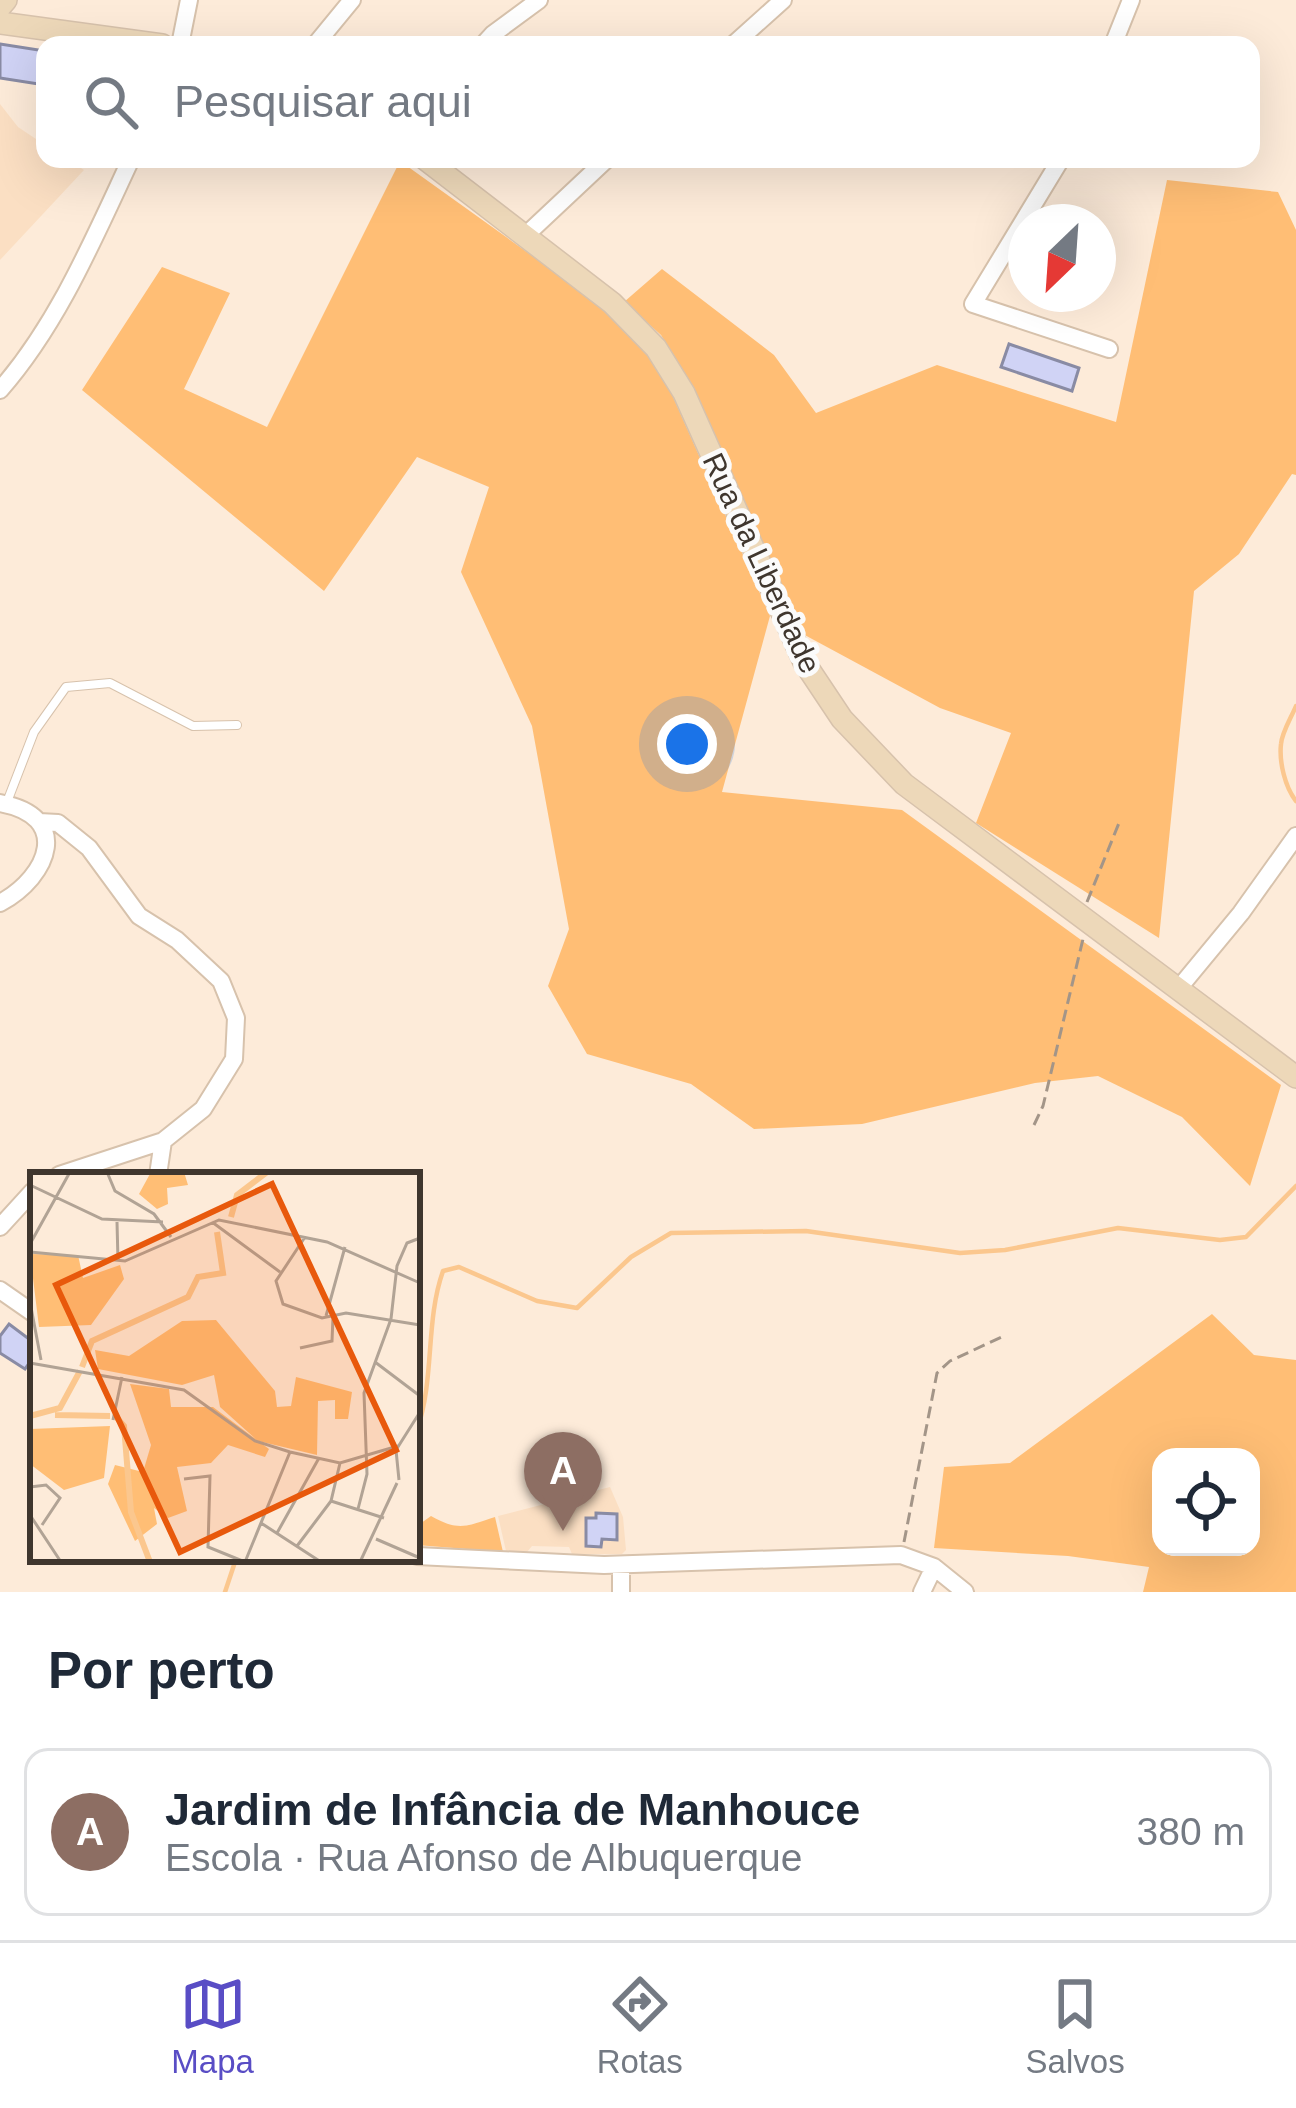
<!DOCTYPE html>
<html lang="pt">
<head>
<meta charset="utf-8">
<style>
  :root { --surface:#fff; --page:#f2f2f3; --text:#1f2937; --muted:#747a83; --line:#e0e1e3; --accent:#594dc5 }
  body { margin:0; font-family:Helvetica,sans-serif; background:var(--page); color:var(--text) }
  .controls { position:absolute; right:36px; bottom:36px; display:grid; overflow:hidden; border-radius:24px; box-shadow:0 12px 48px #0002 }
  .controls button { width:108px; height:108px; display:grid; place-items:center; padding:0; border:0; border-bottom:3px solid var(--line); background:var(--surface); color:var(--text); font:60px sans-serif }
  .compass { position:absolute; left:1008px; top:204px; width:108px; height:108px; border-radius:50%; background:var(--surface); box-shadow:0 12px 48px #0002; rotate:205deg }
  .you { position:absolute; left:687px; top:744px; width:42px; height:42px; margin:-30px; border:9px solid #fff; border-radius:50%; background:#1a73e8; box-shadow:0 0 0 18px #1a73e833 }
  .badge { display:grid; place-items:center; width:78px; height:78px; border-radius:50%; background:var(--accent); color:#fff; font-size:39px; font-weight:700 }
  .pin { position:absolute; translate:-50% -99px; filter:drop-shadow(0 3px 6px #0008) }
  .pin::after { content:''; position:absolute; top:63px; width:42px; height:36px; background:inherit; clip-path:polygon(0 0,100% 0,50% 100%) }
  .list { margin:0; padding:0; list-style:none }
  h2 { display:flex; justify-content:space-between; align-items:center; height:156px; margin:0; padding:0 48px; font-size:51px }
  h2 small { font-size:39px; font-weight:400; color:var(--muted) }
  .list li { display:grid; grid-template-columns:78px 1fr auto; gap:36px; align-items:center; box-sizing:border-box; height:168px; margin:0 24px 24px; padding:0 24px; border:3px solid var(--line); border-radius:24px }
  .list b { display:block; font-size:45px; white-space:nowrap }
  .list p { margin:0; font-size:39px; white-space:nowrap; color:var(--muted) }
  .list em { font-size:39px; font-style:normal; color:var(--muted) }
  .icon { flex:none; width:66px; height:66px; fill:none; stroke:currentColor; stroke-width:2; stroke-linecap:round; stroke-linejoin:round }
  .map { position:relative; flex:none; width:1296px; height:1592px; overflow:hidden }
  .search { position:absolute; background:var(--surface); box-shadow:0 12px 48px #0002; left:36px; right:36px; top:36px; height:132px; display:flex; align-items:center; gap:30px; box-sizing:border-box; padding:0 42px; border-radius:24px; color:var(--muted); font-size:45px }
  .sheet { height:348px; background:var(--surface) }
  nav { display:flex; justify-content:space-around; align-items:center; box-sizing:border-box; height:168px; border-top:3px solid var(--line); background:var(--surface); font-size:33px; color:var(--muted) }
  nav a { display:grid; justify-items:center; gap:6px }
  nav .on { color:var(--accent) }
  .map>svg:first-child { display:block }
</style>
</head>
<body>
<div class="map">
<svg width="1296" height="1592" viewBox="0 0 1296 1592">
  <rect width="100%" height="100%" fill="#fdebd9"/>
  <path fill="#fbdfc3" d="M 0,104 L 18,127 L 45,145 L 45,159 L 67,159 L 84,170 L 0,260 Z
    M 610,1487 L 623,1517 L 626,1550 L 622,1554 L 572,1554 L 569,1547 L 532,1546 L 527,1552 L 506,1551 L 498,1516 Z"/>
  <path fill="#ffbe75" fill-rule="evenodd" d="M 400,161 L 612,313 L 659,365 L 770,616 L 722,792 L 902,810 L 1281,1085 L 1250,1186 L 1182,1117 L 1098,1076 L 1035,1083 L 862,1124 L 754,1129 L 691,1084 L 587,1054 L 548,986 L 569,929 L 532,726 L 461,572 L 489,487 L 417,457 L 324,591 L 82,390 L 162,267 L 230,293 L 184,389 L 267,427 Z
    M 1167,180 L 1278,192 L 1296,230 L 1296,475 L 1292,474 L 1239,554 L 1194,591 L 1159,938 L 976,823 L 1011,733 L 940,708 L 801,633 L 698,398 L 661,335 L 624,302 L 662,269 L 774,355 L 816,413 L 937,365 L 1116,422 Z
    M 1212,1314 L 1254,1355 L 1296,1360 L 1296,1592 L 1143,1592 L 1149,1567 L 1068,1556 L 934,1548 L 944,1467 L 1010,1463 ZM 1251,1457 L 1251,1547 L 1161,1547 L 1161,1457 Z
    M 431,1516 C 459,1532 467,1526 495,1517 L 503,1552 L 417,1545 L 417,1526 Z"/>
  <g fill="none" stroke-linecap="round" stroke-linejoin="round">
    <path stroke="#fbc78e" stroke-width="4.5" d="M 1296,706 C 1291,718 1282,732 1281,744 C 1279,762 1285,787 1296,801
      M 417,1430 C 435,1378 425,1322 443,1271 L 459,1267 L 537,1301 L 577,1308 L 631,1257 L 671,1233 L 806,1231 L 960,1253 L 1005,1250 L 1118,1228 L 1220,1240 L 1246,1237 L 1296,1186
      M 225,1592 L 236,1559"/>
  </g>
  <path fill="#d0d3f5" stroke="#898ba4" stroke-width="3" d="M 0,44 L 45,51 L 45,85 L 0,78 Z
    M 1009,344 L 1079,368 L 1072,391 L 1001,367 Z
    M 9,1324 L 33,1342 L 33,1358 L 25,1369 L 0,1353 L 0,1336 Z
    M 596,1513 L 617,1514 L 617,1540 L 602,1539 L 601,1547 L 586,1546 L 586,1518 L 596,1518 Z"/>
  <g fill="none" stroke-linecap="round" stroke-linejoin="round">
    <g stroke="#d7c2ac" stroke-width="10">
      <path id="lane" d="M 7,802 L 34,732 L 66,687 L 110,683 L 193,726 L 237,725"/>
    </g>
    <g stroke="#d7c2ac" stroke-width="20">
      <path id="street" d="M 180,45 L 189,0
        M 315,45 L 352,0
        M 483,45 L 493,34 L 539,0
        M 733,45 L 783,0
        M 1113,45 L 1131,0
        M 1061,159 L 973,304 L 1109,349
        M 526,235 L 607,159
        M 0,390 C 58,324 94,238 131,159
        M 0,803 C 72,816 50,876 0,903
        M 39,822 L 58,823 L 89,848 L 139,916 L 177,940 L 221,981 L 236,1018 L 234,1059 L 203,1109 L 163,1141 L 59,1175
        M 1179,988 L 1241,913 L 1296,836
        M 158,1175 L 163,1141
        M 0,1227 L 33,1191
        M 0,1290 L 33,1313
        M 417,1556 L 604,1565 L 901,1555 L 934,1567 L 965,1592
        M 621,1592 L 621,1565
        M 922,1592 L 934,1567"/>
    </g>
    <g stroke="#d7c2ac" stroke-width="24">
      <path id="secondary" d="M 0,7 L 6,0
        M 0,23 L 162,45
        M 425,159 L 612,303 L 656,348 L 684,393 L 804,662 L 842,719 L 904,784 L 1296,1077"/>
    </g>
    <path stroke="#a39588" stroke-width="3" stroke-dasharray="12 6" stroke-linecap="butt" d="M 1087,902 L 1119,823
      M 1034,1125 L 1043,1106 L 1083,939
      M 904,1542 L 937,1373 L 950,1361 L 1006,1335"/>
    <use href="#lane" stroke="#fff" stroke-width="8"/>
    <use href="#street" stroke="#fff" stroke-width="16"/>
    <use href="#secondary" stroke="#edd8b9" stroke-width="21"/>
  </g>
  <g text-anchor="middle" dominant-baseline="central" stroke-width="10" stroke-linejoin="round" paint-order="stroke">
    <g font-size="30" fill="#3f362e" stroke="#fbfbfb">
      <text transform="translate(762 563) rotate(65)">Rua da Liberdade</text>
    </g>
  </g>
  <g transform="translate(30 1172)">
    <rect width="390" height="390" fill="#fdebd9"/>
    <path d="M 121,0 L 154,0 L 158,13 L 137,16 L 138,32 L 127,37 L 109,22 ZM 0,82 L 48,83 L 53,106 L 90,93 L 94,107 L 61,153 L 9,155 ZM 186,148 L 245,219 L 247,235 L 261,234 L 266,205 L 322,220 L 318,247 L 305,247 L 305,228 L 288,229 L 287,283 L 228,269 L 190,235 L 184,203 L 152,213 L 68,197 L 65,178 L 99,184 L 152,149 ZM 100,212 L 139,217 L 141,235 L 183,235 L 239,277 L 235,285 L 198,273 L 181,291 L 147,295 L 157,339 L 138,346 L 124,336 L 127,352 L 105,369 L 78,312 L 85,293 L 113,300 L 121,273 ZM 80,254 L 74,306 L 34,318 L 0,292 L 0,257 Z" fill="#ffbe75"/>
    <path fill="none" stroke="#fbc78e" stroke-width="6" d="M 201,45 L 207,23 L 237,0M 52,195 L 62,169 L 158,125 L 168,105 L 193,101 L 187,60M 25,243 L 80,244M 0,244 L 30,236 L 50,199M 86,245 L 94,254 L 101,340 L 120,390"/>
    <path fill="none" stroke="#b1a395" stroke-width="3" d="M 77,0 L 85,19 L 124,42 L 141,65M 0,13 L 72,47 L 133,50M 87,50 L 88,89M 182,50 L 250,100M 275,65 L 246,109 L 253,132 L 292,146 L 316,141 L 390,153M 0,72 L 40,0M 0,80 L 95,89 L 189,48 L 297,70 L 390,111M 0,130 L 11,188M 296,144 L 315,75M 270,176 L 302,169 L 303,145M 345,190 L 390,224M 0,191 L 154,218 L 225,269 L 260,280 L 310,291 L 368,274M 83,248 L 92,205M 154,307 L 180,304 L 178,375 L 215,390M 369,308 L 366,278 L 390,240M 0,315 L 16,313 L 30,326 L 12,353M 301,329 L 354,346M 328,337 L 337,302 L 334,221 L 361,147 L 367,94 L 377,71 L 390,66M 0,343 L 31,390M 231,351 L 291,390M 247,361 L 289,286M 346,367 L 390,386M 267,374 L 301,329 L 310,291M 215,390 L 260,280M 330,390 L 367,311"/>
    <path fill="#e8590c" fill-opacity="0.15" stroke="#e8590c" stroke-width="6" d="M 242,12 L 366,278 L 150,380 L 26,113 Z"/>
    <rect width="390" height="390" fill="none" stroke="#3f362e" stroke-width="6"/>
  </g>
</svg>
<div class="controls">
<button><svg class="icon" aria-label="locate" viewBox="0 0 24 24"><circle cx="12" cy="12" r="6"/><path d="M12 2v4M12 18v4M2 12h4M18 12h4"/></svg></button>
</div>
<svg class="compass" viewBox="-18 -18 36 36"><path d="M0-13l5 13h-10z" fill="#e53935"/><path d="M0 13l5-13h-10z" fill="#747a83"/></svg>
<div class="you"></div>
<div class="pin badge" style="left:563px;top:1531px;background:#8d6e63">A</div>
<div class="search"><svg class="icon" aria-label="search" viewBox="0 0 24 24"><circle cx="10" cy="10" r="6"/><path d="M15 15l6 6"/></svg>Pesquisar aqui</div>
</div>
<section class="sheet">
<h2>Por perto<small></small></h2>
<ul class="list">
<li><span class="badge" style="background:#8d6e63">A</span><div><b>Jardim de Infância de Manhouce</b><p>Escola · Rua Afonso de Albuquerque</p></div><em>380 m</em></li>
</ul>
</section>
<nav>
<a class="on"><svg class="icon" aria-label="map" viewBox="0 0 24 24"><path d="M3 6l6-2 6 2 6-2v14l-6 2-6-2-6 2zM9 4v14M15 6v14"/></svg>Mapa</a>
<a><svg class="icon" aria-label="directions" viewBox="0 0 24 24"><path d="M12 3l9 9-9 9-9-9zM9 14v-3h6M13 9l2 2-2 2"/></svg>Rotas</a>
<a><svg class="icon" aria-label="saved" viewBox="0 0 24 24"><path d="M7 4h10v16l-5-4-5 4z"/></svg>Salvos</a>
</nav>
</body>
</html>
